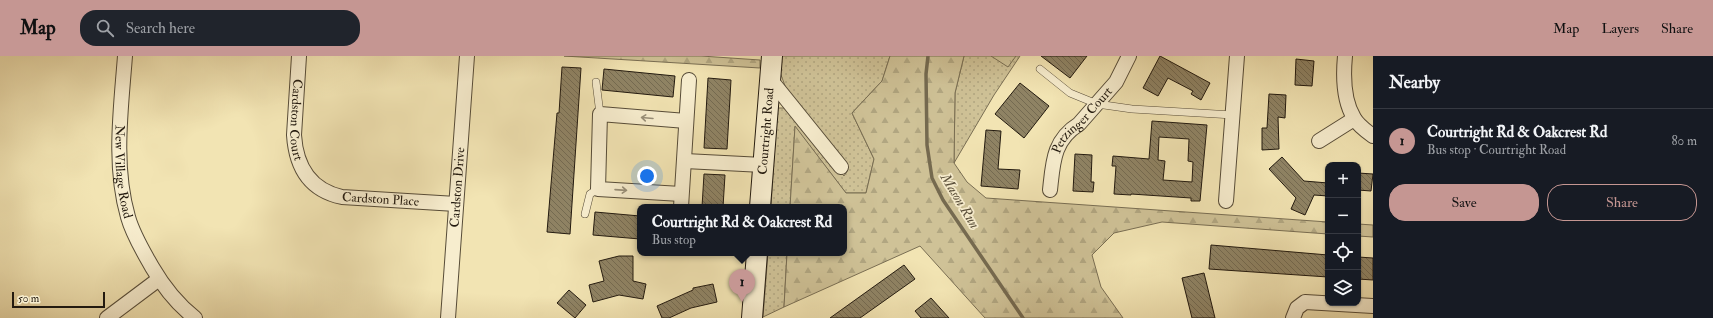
<!DOCTYPE html>
<html lang="en">
<head>
<meta charset="utf-8">
<style>
  :root { --surface:#171b24; --page:#20242c; --text:#f1f3f6; --muted:#9ea1a6; --line:#363941; --accent:#c59692 }
  body { margin:0; font-family:"IM FELL Double Pica",serif; background:var(--page); color:var(--text) }
  .controls { position:absolute; right:12px; bottom:12px; display:grid; overflow:hidden; border-radius:8px; box-shadow:0 1px 3px #0004 }
  .controls button { width:36px; height:36px; display:grid; place-items:center; padding:0; border:0; border-bottom:1px solid var(--line); background:var(--surface); color:var(--text); font:20px sans-serif }
  .scale { position:absolute; left:12px; bottom:10px; width:93px; box-sizing:border-box; padding-left:4px; border:2px solid #231a0f; border-top:0; font-size:11px; line-height:14px; white-space:nowrap; color:#231a0f; -webkit-text-stroke:3px #f7edce; paint-order:stroke }
  .you { position:absolute; left:647px; top:120px; width:14px; height:14px; margin:-10px; border:3px solid #fff; border-radius:50%; background:#1a73e8; box-shadow:0 0 0 6px #1a73e833 }
  .badge { display:grid; place-items:center; width:26px; height:26px; border-radius:50%; background:var(--accent); color:#111; font-size:13px; font-weight:700 }
  .pin { position:absolute; translate:-50% -33px; filter:drop-shadow(0 1px 2px #0008) }
  .pin::after { content:''; position:absolute; top:21px; width:14px; height:12px; background:inherit; clip-path:polygon(0 0,100% 0,50% 100%) }
  .popup { position:absolute; left:637px; top:148px; width:210px; height:52px; box-sizing:border-box; display:grid; place-content:center; border-radius:8px; background:var(--surface); filter:drop-shadow(0 1px 3px #0005); font-size:13px; white-space:nowrap; color:var(--muted) }
  .popup b { font-size:15px; color:var(--text) }
  .popup::after { content:''; position:absolute; left:50%; top:100%; margin-left:-8px; border:8px solid transparent; border-top-color:var(--surface) }
  .list { margin:0; padding:0; list-style:none }
  h2 { display:flex; justify-content:space-between; align-items:center; height:52px; margin:0; padding:0 16px; font-size:17px }
  h2 small { font-size:13px; font-weight:400; color:var(--muted) }
  .list li { display:grid; grid-template-columns:26px 1fr auto; gap:12px; align-items:center; box-sizing:border-box; height:64px; padding:0 16px; border-top:1px solid var(--line) }
  .list b { display:block; font-size:15px; white-space:nowrap }
  .list p { margin:0; font-size:13px; white-space:nowrap; color:var(--muted) }
  .list em { font-size:13px; font-style:normal; color:var(--muted) }
  .actions { display:flex; gap:8px; padding:12px 16px }
  .actions a { flex:1; padding:9px 0; border:1px solid var(--accent); border-radius:16px; text-align:center; font-size:14px; color:var(--accent) }
  .actions .main { background:var(--accent); color:#111 }
  .icon { flex:none; width:22px; height:22px; fill:none; stroke:currentColor; stroke-width:2; stroke-linecap:round; stroke-linejoin:round }
  .map { position:relative; flex:none; width:1373px; height:262px; overflow:hidden }
  header { display:flex; align-items:center; gap:24px; box-sizing:border-box; height:56px; padding:0 20px; background:var(--accent); color:#111 }
  header strong { font-size:19px }
  nav { display:flex; gap:22px; margin-inline-start:auto; font-size:14px }
  .search { width:280px; height:36px; background:var(--page); display:flex; align-items:center; gap:10px; box-sizing:border-box; padding:0 14px; border-radius:16px; color:var(--muted); font-size:15px }
  main { display:flex }
  aside { flex:1; background:var(--surface) }
  .map>svg:first-child { display:block }
</style>
</head>
<body>
<header>
<strong>Map</strong>
<div class="search"><svg class="icon" aria-label="search" viewBox="0 0 24 24"><circle cx="10" cy="10" r="6"/><path d="M15 15l6 6"/></svg>Search here</div>
<nav><a>Map</a><a>Layers</a><a>Share</a></nav>
</header>
<main>
<div class="map">
<svg width="1373" height="262" viewBox="0 0 1373 262">
  <defs>
    <pattern id="grass-dots" width="8" height="8" patternUnits="userSpaceOnUse"><rect width="8" height="8" fill="#cfc297"/><path d="M2 2h.1M6 6h.1" fill="none" stroke="#b1a681" stroke-width="1.8" stroke-linecap="round"/></pattern>
    <pattern id="forest-firs" width="22" height="20" patternUnits="userSpaceOnUse"><rect width="22" height="20" fill="#cfc297"/><path d="M5 1l3.5 6h-7zM16 11l3.5 6h-7z" fill="#b1a681"/></pattern>
    <pattern id="park-tufts" width="24" height="20" patternUnits="userSpaceOnUse"><rect width="24" height="20" fill="#cfc297"/><path d="M3 7l-1-3M5 7V3M7 7l1-3M15 17l-1-3M17 17v-4M19 17l1-3" fill="none" stroke="#b1a681"/></pattern>
    <pattern id="building-back-hatch" width="6" height="6" patternUnits="userSpaceOnUse"><rect width="6" height="6" fill="#8f8364"/><path d="M-1 5l2 2M0 0l6 6M5-1l2 2" fill="none" stroke="#746a51"/></pattern>
  </defs>
  <rect width="100%" height="100%" fill="#f2e4b3"/>
  <filter id="stains"><feTurbulence type="fractalNoise" baseFrequency=".005" numOctaves="4"/><feColorMatrix values="0 0 0 0 .2 0 0 0 0 .09 0 0 0 0 .02 0 0 0 .5 -.17"/></filter>
  <radialGradient id="worn" r=".72"><stop offset=".6" stop-color="#630" stop-opacity="0"/><stop offset="1" stop-color="#630" stop-opacity=".3"/></radialGradient>
  <path fill="url(#grass-dots)" stroke="#796e53" d="M 778,0 L 890,0 L 882,25 L 852,57 L 874,103 L 866,137 L 846,137 L 795,71 L 790,151 L 771,151 L 777,52 L 786,52 L 844,120 L 848,113 L 788,38 L 777,8 Z
    M 964,0 L 1020,0 L 994,39 L 954,107 L 955,37 Z
    M 768,197 L 787,197 L 784,251 L 763,261 Z"/>
  <path fill="url(#forest-firs)" stroke="#796e53" d="M 564,0 L 701,0 L 760,4 L 760,12 Z
    M 890,0 L 964,0 L 955,37 L 954,107 L 967,126 L 986,142 L 1328,166 L 1328,178 L 1162,166 L 1114,177 L 1092,199 L 1101,231 L 1123,262 L 985,262 L 920,190 L 784,251 L 787,197 L 844,197 L 844,151 L 790,151 L 795,70 L 846,137 L 866,137 L 874,103 L 852,57 L 882,25 Z
    M 1358,168 L 1373,169 L 1373,181 L 1358,180 Z"/>
  <path fill="url(#park-tufts)" stroke="#796e53" d="M 991,0 L 1016,0 L 1008,11 Z"/>
  <g fill="none" stroke-linecap="round" stroke-linejoin="round">
    <path stroke="#756a50" stroke-width="3.5" d="M 928,0 L 926,18 L 927,89 L 932,122 L 943,144 L 1023,262"/>
  </g>
  <path fill="url(#building-back-hatch)" stroke="#231a0f" fill-rule="evenodd" d="M 1041,0 L 1087,0 L 1070,22 Z
    M 1160,0 L 1210,27 L 1201,44 L 1191,38 L 1193,35 L 1168,22 L 1158,40 L 1143,32 Z
    M 1296,3 L 1314,5 L 1312,30 L 1295,29 Z
    M 562,11 L 581,12 L 570,178 L 547,176 L 557,57 L 559,57 Z
    M 604,13 L 675,20 L 673,41 L 602,34 Z
    M 708,22 L 731,24 L 727,93 L 704,92 Z
    M 1020,27 L 1049,50 L 1024,82 L 995,58 Z
    M 1269,38 L 1286,39 L 1285,62 L 1278,61 L 1279,93 L 1262,94 L 1262,72 L 1267,72 Z
    M 1152,65 L 1207,69 L 1200,145 L 1191,145 L 1191,142 L 1131,138 L 1131,139 L 1114,138 L 1116,110 L 1112,110 L 1113,100 L 1149,103 ZM 1159,81 L 1189,83 L 1188,105 L 1193,106 L 1192,126 L 1163,124 L 1165,105 L 1158,104 Z
    M 986,74 L 1001,75 L 998,113 L 1020,114 L 1018,133 L 981,130 Z
    M 1075,98 L 1092,99 L 1091,126 L 1094,126 L 1093,136 L 1073,135 Z
    M 1282,101 L 1304,125 L 1328,127 L 1328,140 L 1314,139 L 1305,159 L 1291,153 L 1296,142 L 1269,113 Z
    M 1358,117 L 1373,118 L 1371,135 L 1358,134 Z
    M 704,118 L 725,119 L 723,151 L 702,151 Z
    M 595,156 L 640,160 L 640,183 L 593,179 Z
    M 1211,189 L 1328,199 L 1328,221 L 1209,213 Z
    M 619,200 L 633,200 L 633,225 L 646,228 L 643,243 L 619,239 L 593,246 L 589,229 L 604,225 L 599,205 Z
    M 1358,201 L 1373,202 L 1373,224 L 1358,223 Z
    M 904,209 L 915,223 L 860,262 L 830,262 Z
    M 1204,217 L 1215,262 L 1192,262 L 1182,222 Z
    M 713,228 L 717,246 L 691,252 L 669,262 L 662,262 L 657,250 L 693,234 L 693,232 Z
    M 569,234 L 586,249 L 575,262 L 557,247 Z
    M 931,242 L 949,262 L 921,262 L 915,255 Z"/>
  <g fill="none" stroke-linecap="round" stroke-linejoin="round">
    <g stroke="#574c38" stroke-width="8">
      <path id="lane" d="M 1040,13 L 1070,37 L 1097,48 L 1132,53 L 1233,59
        M 596,26 L 600,58
        M 585,158 L 590,138 L 598,133"/>
    </g>
    <g stroke="#574c38" stroke-width="16">
      <g id="street">
        <path id="s1" d="M 125,0 C 121,53 113,109 128,161 C 133,179 143,195 152,211 C 163,230 177,248 195,262"/>
        <path id="s2" d="M 299,0 L 294,79 C 296,110 309,134 342,141 L 456,148"/>
        <path d="M 1345,0 C 1343,21 1343,44 1354,62 C 1358,69 1366,75 1373,80"/>
        <path d="M 770,23 L 841,111"/>
        <path d="M 1319,85 L 1354,63"/>
        <path d="M 685,105 L 763,109"/>
        <path id="s3" d="M 1050,134 C 1053,107 1053,84 1079,68 L 1116,26 L 1129,0"/>
        <path d="M 681,138 L 598,133 L 600,58 L 686,65"/>
        <path d="M 1226,145 L 1237,0"/>
        <path d="M 681,151 L 689,24"/>
        <path d="M 107,262 L 159,223"/>
        <path id="s4" d="M 448,262 L 467,0"/>
        <path d="M 1293,262 L 1297,252 L 1305,246 L 1373,250"/>
      </g>
    </g>
    <g stroke="#231a0f" stroke-width="22">
      <g id="secondary">
        <path id="s5" d="M 760,151 L 772,0"/>
        <path d="M 752,262 L 757,197"/>
      </g>
    </g>
    <use href="#lane" stroke="#f7edce" stroke-width="7"/>
    <use href="#street" stroke="#f7edce" stroke-width="14"/>
    <use href="#secondary" stroke="#f7edce" stroke-width="20"/>
  </g>
  <defs><path id="oneway-shaft" d="M-6 0H5M1.5-3L5.5 0L1.5 3" fill="none" stroke-width="1.6" stroke-linecap="round" stroke-linejoin="round"/></defs>
  <g stroke="#988e78">
    <use href="#oneway-shaft" transform="translate(647 62) rotate(-175)"/>
    <use href="#oneway-shaft" transform="translate(621 134) rotate(4)"/>
  </g>
  <g text-anchor="middle" dominant-baseline="central" stroke-width="3.5" stroke-linejoin="round" paint-order="stroke">
    <g font-size="13" fill="#231a0f" stroke="#f7edce">
      <text stroke="none"><textPath href="#s2" startOffset="64">Cardston Court</textPath></text>
      <text stroke="none"><textPath href="#s3" startOffset="80">Petzinger Court</textPath></text>
      <text stroke="none"><textPath href="#s5" startOffset="76">Courtright Road</textPath></text>
      <text stroke="none"><textPath href="#s1" startOffset="116">New Village Road</textPath></text>
      <text stroke="none"><textPath href="#s4" startOffset="131">Cardston Drive</textPath></text>
      <text stroke="none"><textPath href="#s2" startOffset="203">Cardston Place</textPath></text>
    </g>
    <g font-size="14" font-style="italic" fill="#5a4f3a" stroke="#f7edce">
      <text transform="translate(960 145) rotate(59)">Mason Run</text>
    </g>
  </g>
  <rect width="100%" height="100%" filter="url(#stains)"/>
  <rect width="100%" height="100%" fill="url(#worn)"/>
</svg>
<div class="controls">
<button>+</button>
<button>−</button>
<button><svg class="icon" aria-label="locate" viewBox="0 0 24 24"><circle cx="12" cy="12" r="6"/><path d="M12 2v4M12 18v4M2 12h4M18 12h4"/></svg></button>
<button><svg class="icon" aria-label="layers" viewBox="0 0 24 24"><path d="M12 4l9 5-9 5-9-5zM3 14l9 5 9-5"/></svg></button>
</div>
<div class="scale">50 m</div>
<div class="you"></div>
<div class="pin badge" style="left:742px;top:246px">1</div>
<div class="popup"><b>Courtright Rd &amp; Oakcrest Rd</b>Bus stop</div>
</div>
<aside>
<h2>Nearby<small></small></h2>
<ul class="list">
<li><span class="badge">1</span><div><b>Courtright Rd &amp; Oakcrest Rd</b><p>Bus stop · Courtright Road</p></div><em>80 m</em></li>
</ul>
<div class="actions"><a class="main">Save</a><a>Share</a></div>
</aside>
</main>
</body>
</html>
